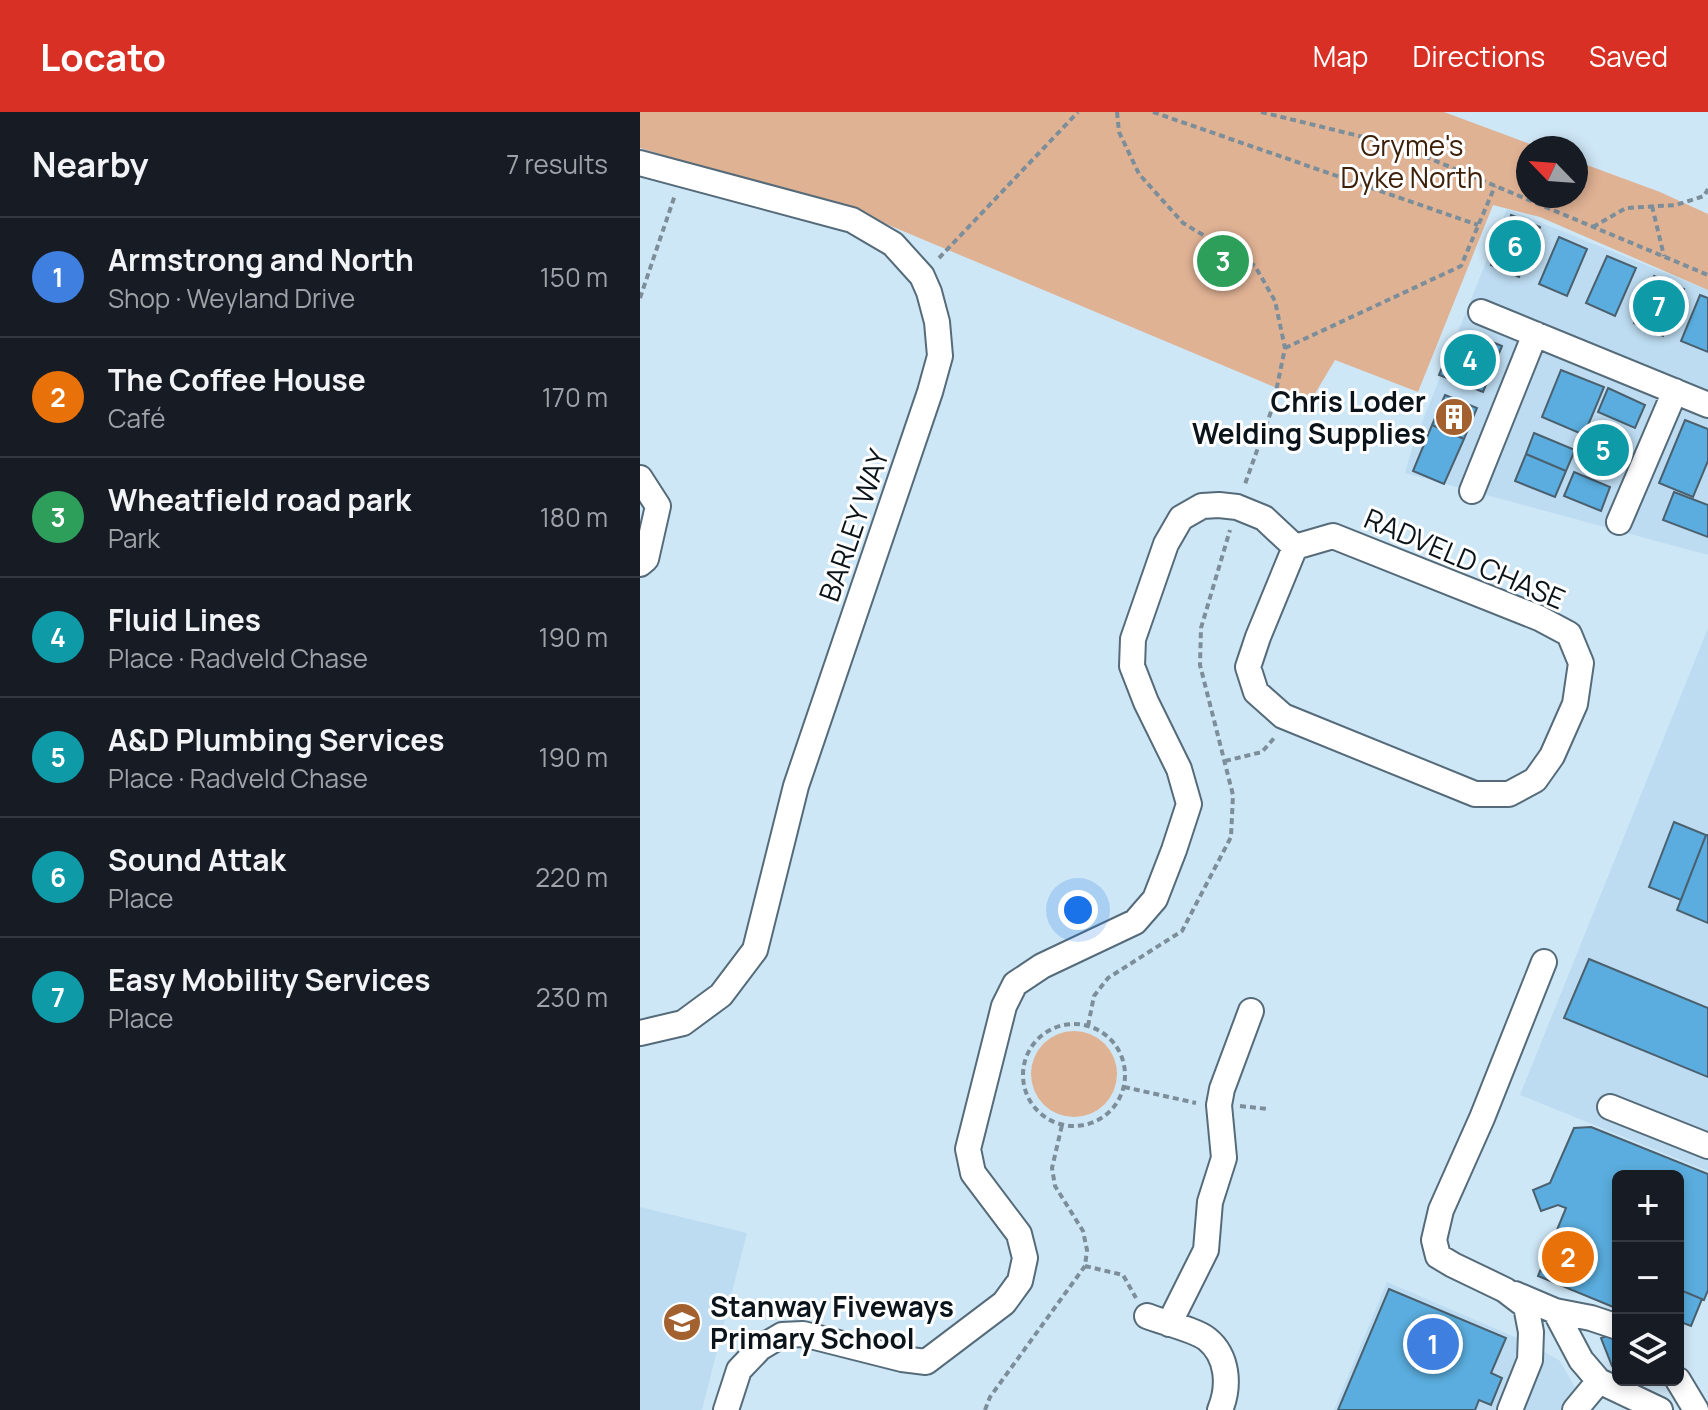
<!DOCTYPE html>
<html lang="en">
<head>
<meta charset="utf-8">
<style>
  :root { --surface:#171b24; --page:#20242c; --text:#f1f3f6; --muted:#9ea1a6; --line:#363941; --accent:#d93025 }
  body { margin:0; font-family:Manrope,sans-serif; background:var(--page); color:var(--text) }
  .controls { position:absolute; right:24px; bottom:24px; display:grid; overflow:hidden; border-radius:12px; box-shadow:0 4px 12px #0003 }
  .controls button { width:72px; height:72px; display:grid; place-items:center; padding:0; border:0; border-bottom:2px solid var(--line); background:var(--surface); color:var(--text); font:40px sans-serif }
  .compass { position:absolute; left:876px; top:24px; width:72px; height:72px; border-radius:50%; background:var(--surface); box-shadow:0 4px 12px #0003; rotate:295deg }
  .you { position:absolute; left:438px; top:798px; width:28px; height:28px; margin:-20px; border:6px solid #fff; border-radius:50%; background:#1a73e8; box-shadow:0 0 0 12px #1a73e833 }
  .badge { display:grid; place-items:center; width:52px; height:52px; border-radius:50%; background:var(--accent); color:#fff; font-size:26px; font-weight:700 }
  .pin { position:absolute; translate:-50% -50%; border:4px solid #fff; box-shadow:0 2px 8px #0006 }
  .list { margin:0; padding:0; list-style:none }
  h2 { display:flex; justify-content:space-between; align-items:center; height:104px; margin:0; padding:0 32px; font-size:34px }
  h2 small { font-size:26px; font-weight:400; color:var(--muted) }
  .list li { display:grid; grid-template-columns:52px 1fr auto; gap:24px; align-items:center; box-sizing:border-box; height:120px; padding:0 32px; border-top:2px solid var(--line) }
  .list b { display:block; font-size:30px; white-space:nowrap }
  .list p { margin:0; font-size:26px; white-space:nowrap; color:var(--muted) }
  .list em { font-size:26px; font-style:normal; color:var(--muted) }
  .icon { flex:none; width:44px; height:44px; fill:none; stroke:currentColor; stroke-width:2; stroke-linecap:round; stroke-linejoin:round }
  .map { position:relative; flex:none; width:1068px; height:1298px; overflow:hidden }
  header { display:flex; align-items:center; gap:48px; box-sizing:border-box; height:112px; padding:0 40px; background:var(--accent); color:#fff }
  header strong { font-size:38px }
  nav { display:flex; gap:44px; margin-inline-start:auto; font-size:28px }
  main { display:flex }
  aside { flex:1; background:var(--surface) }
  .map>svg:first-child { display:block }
</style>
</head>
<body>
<header>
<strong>Locato</strong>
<nav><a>Map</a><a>Directions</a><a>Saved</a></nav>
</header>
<main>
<aside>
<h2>Nearby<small>7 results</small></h2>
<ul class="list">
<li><span class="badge" style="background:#3f7fe0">1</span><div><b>Armstrong and North</b><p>Shop · Weyland Drive</p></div><em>150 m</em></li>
<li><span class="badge" style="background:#e8710a">2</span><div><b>The Coffee House</b><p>Café</p></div><em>170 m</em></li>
<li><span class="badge" style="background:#2e9e5b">3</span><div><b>Wheatfield road park</b><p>Park</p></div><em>180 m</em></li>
<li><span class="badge" style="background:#0f9aa8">4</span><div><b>Fluid Lines</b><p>Place · Radveld Chase</p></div><em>190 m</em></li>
<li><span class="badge" style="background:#0f9aa8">5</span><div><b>A&amp;D Plumbing Services</b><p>Place · Radveld Chase</p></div><em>190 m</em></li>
<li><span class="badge" style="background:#0f9aa8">6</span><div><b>Sound Attak</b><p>Place</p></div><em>220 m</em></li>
<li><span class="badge" style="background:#0f9aa8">7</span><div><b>Easy Mobility Services</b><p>Place</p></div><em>230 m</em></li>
</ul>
</aside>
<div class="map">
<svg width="1068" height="1298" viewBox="0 0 1068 1298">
  <rect width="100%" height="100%" fill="#cee7f7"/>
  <path fill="#bddcf1" d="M 867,97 L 1068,178 L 1068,443 L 765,361 L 773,333 Z
    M 1068,516 L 1068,1059 L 880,983 Z
    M 0,1095 L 107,1121 L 62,1298 L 0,1298 Z
    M 747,1170 L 891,1232 L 920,1249 L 947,1296 L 951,1298 L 694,1298 Z"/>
  <path fill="#e0b294" d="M 0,0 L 804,0 L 901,36 L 888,36 L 888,84 L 936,84 L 936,49 L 1020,80 L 1068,102 L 1068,178 L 900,105 L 853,93 L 778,280 L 695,248 L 670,290 L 239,109 L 0,36 Z
    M391 962a43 43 0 1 1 86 0a43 43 0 1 1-86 0Z"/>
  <path fill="#5aadde" stroke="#4a606e" stroke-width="2" d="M 871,103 L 900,115 L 879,165 L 851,153 Z
    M 919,125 L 947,137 L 927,184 L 899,172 Z
    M 967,144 L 996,156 L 975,204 L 946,191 Z
    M 1014,164 L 1044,177 L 1023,224 L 994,211 Z
    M 1060,183 L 1068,186 L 1068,240 L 1041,229 Z
    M 833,222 L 862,234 L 843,280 L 799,263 L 814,227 L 828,233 Z
    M 921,258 L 964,275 L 944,323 L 902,305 Z
    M 968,276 L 1005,293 L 995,316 L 958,300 Z
    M 805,283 L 837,296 L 824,327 L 792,313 Z
    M 1045,308 L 1068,317 L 1068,349 L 1053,385 L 1019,371 Z
    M 792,313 L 824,327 L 804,372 L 773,359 Z
    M 950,318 L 987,333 L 977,358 L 940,342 Z
    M 894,321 L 935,338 L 926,359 L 886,342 Z
    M 886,342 L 926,359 L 915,385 L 875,369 Z
    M 934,360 L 970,375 L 961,399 L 924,384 Z
    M 1034,380 L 1068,393 L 1068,425 L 1023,408 Z
    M 1034,710 L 1066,723 L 1041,788 L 1009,775 Z
    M 1066,723 L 1068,723 L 1068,811 L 1037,798 Z
    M 949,847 L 1068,896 L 1068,965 L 924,906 Z
    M 951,1015 L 1068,1062 L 1068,1178 L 1064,1188 L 1038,1177 L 1038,1064 L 978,1064 L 978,1197 L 898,1164 L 926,1096 L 918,1093 L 901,1099 L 893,1078 L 910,1071 L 934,1016 Z
    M 749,1177 L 866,1226 L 851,1261 L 862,1266 L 851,1293 L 839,1288 L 835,1298 L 698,1298 Z
    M 1038,1177 L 1062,1187 L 1051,1214 L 1038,1209 Z
    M 978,1220 L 978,1252 L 972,1254 L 961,1226 Z"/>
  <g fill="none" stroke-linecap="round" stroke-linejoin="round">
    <g stroke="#556b79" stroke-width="28">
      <path id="minor" d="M 0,51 L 212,108 L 253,132 L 282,164 L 289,180 L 297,210 L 300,244 L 290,280 L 156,674 L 115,838 L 81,883 L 43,911 L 0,921
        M 841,200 L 1068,293
        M 0,366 L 18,394 L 6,447 L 0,452
        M 832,379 L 895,222
        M 979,410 L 1035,279
        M 970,995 L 1068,1034
        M 875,1182 L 915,1199 L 951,1206 L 978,1215
        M 915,1199 L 941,1248 L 959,1269
        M 507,1204 C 522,1210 556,1218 567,1227 C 588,1244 590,1274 580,1298
        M 529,1212 L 566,1138 L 570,1090 L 584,1046 L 579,993 L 582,977 L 611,899
        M 1038,1268 L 1056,1298
        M 86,1298 L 99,1258 L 120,1236 L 142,1223 L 163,1222 L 262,1247 L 286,1250 L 364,1191 L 380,1169 L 385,1146 L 379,1122 L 333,1061 L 328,1037 L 364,894 L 375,872 L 402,854 L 495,810 L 515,787 L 534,738 L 549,692 L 539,657 L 506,590 L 492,554 L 493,527 L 526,432 L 541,406 L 562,394 L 579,393 L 597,395 L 624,406 L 655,435 L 693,424 L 899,506 L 929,522 L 941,551 L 935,592 L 912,644 L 895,668 L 869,682 L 835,682 L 643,604 L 616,580 L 608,555 L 618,525 L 655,435
        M 870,1298 L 890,1248 L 891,1220 L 886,1194 L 865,1178 L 813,1153 L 798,1144 L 794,1128 L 801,1098 L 842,1006 L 904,850
        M 935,1298 L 959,1269 L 1020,1298"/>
    </g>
    <path stroke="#7c8e9a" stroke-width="4" stroke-dasharray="6 4" stroke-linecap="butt" d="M 477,0 L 479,20 L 499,62 L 543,111 L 615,154 L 635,189 L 645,236 L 633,294 L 605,372
      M 513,0 L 838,113
      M 621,0 L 760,34 L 1068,163
      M 1012,94 L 1024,144
      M 953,115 L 986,96 L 1036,93 L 1064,84 L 1068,77
      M 299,146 L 438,0
      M 0,186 L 35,83
      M 645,236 L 821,154 L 855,74
      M 585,649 L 622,640 L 635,625
      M383 963a51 51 0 1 1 102 0a51 51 0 1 1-102 0Z
      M 448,914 L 454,884 L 468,866 L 542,819 L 591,725 L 593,683 L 560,553 L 561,516 L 590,418
      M 484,975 L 556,991
      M 600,994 L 628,997
      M 445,1154 L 483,1163 L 496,1186
      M 345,1298 L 350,1285 L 445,1154 L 447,1138 L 443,1119 L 415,1074 L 412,1056 L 422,1013"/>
    <use href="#minor" stroke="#fff" stroke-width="24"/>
  </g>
  <defs>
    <g id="building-disc" transform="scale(2)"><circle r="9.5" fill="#a3612f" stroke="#fff"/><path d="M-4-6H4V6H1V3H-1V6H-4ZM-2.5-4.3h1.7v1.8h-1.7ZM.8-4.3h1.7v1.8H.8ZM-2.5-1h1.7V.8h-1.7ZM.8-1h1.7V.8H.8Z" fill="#fff"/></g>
    <g id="school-disc" transform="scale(2)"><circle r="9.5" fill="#a3612f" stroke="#fff"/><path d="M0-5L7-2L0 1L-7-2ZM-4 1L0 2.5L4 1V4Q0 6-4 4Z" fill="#fff"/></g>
  </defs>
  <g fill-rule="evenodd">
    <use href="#building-disc" x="814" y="305"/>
    <use href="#school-disc" x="42" y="1210"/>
  </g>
  <g text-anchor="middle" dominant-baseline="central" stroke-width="6" stroke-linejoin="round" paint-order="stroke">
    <g font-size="28" fill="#3e210b" stroke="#fff">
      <text x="772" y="33">Gryme's<tspan x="772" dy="32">Dyke North</tspan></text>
    </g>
    <g font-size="28" font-weight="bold" fill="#0b141a" stroke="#fff" text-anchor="end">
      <text x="786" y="289">Chris Loder<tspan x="786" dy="32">Welding Supplies</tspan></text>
      <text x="70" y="1194" text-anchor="start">Stanway Fiveways<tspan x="70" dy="32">Primary School</tspan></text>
    </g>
    <g font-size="28" fill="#0b141a" stroke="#fff">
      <text transform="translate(213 413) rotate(-71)">BARLEY WAY</text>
      <text transform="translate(825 446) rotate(23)">RADVELD CHASE</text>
    </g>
  </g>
</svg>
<div class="controls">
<button>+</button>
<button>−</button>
<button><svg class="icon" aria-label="layers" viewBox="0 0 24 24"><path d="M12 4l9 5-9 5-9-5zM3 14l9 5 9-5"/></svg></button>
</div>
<svg class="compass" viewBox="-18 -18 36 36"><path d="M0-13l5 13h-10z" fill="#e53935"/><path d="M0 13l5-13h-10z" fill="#9ea1a6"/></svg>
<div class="you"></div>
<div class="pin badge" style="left:793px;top:1232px;background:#3f7fe0">1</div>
<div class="pin badge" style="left:928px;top:1145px;background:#e8710a">2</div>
<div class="pin badge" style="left:583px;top:149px;background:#2e9e5b">3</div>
<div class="pin badge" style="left:830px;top:248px;background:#0f9aa8">4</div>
<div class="pin badge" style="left:963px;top:338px;background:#0f9aa8">5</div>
<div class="pin badge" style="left:875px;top:134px;background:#0f9aa8">6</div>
<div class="pin badge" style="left:1019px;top:194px;background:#0f9aa8">7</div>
</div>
</main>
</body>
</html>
